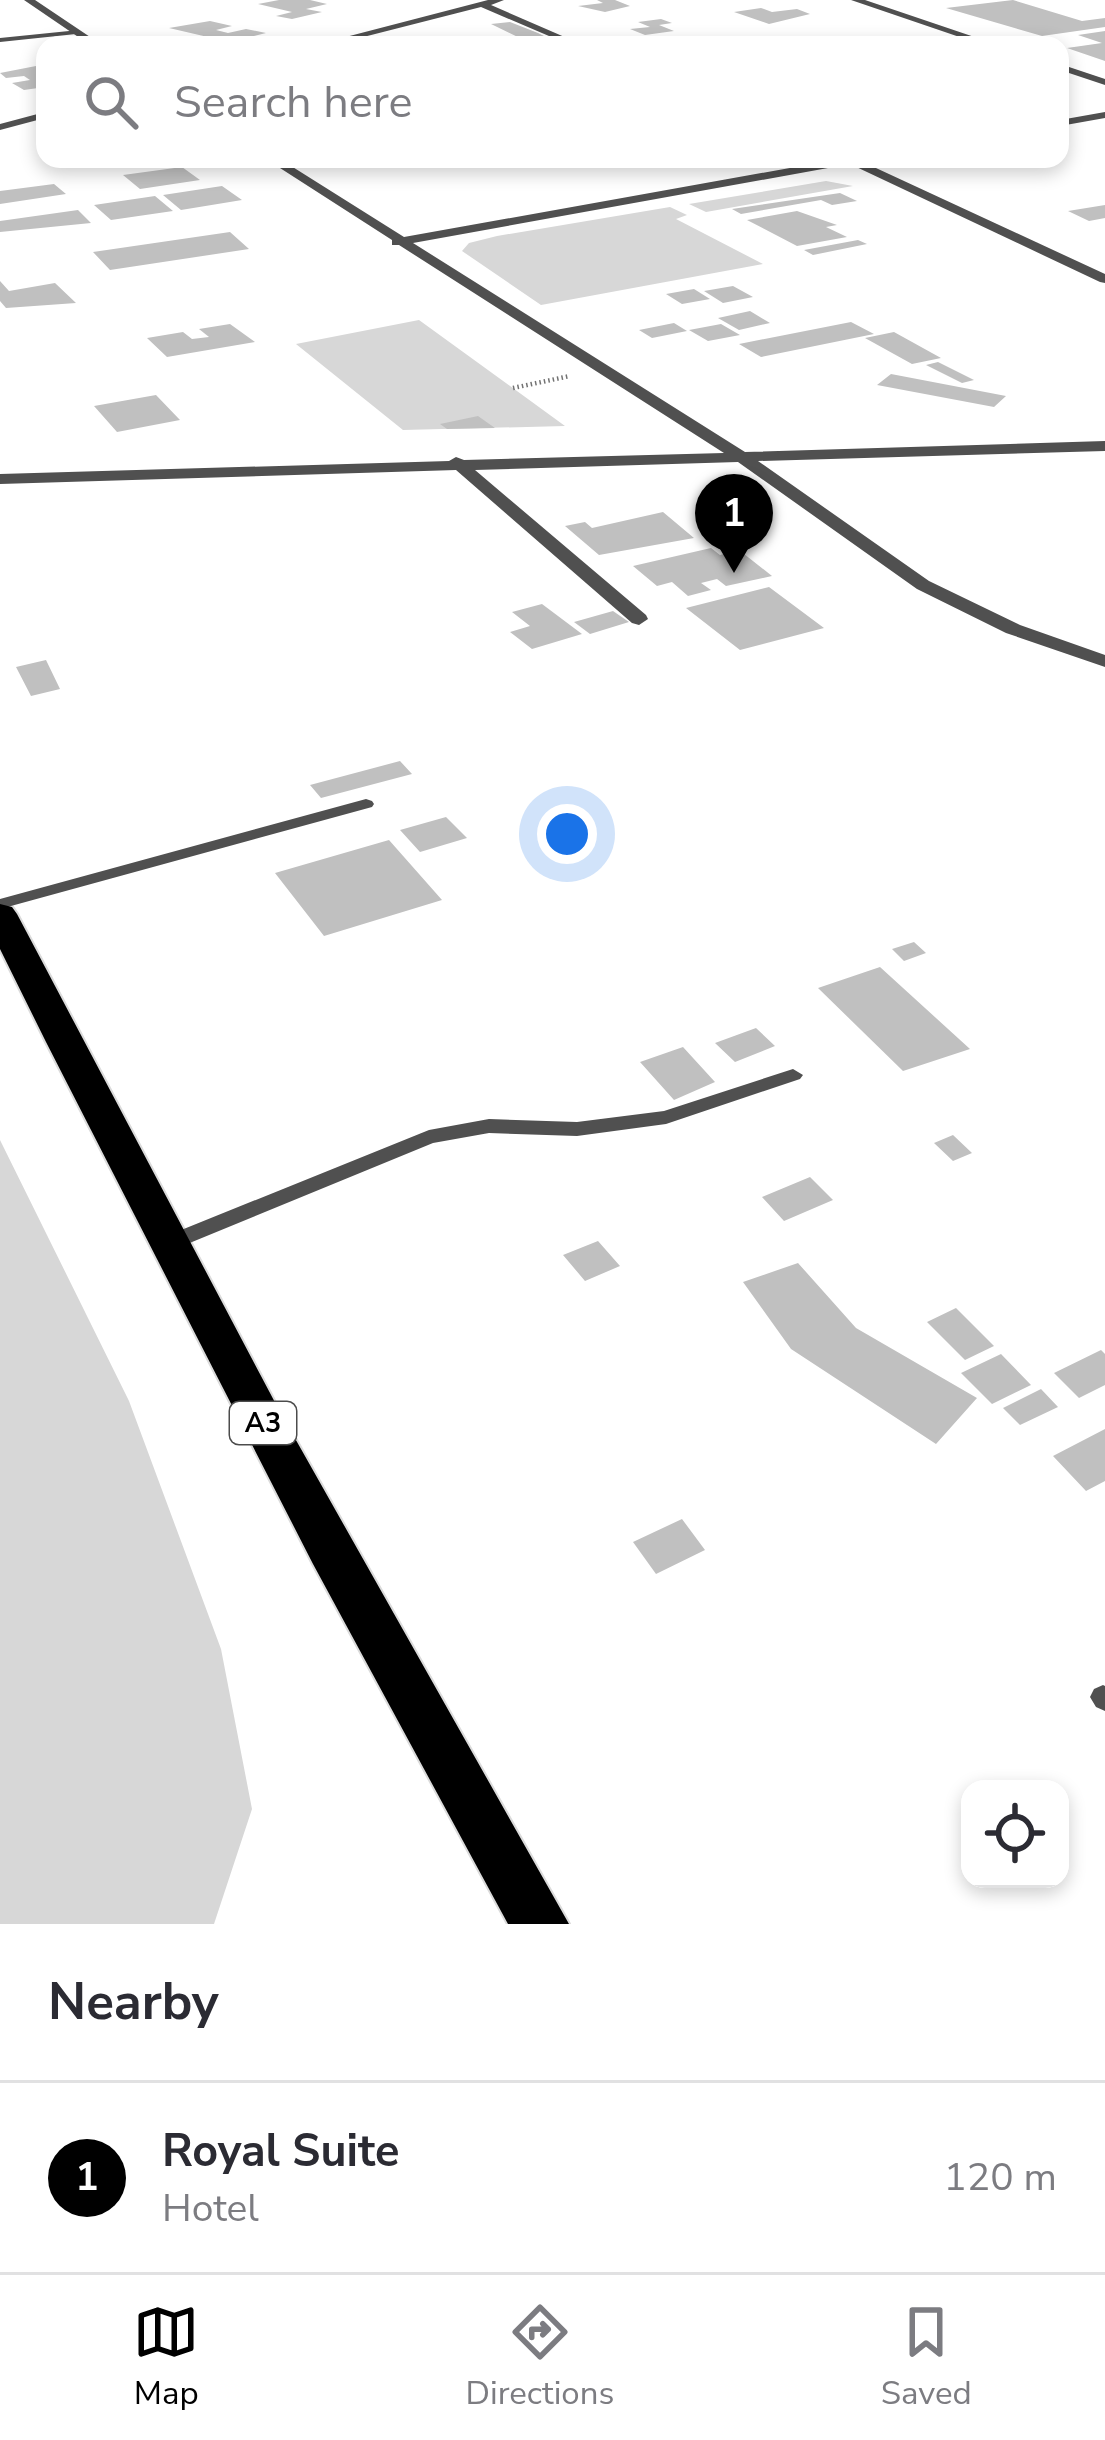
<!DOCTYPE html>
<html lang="en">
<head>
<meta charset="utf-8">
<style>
  :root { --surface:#fff; --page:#f7f7f7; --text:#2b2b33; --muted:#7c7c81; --line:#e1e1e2; --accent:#000 }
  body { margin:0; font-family:"Nunito Sans",sans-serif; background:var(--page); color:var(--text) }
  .controls { position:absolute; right:36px; bottom:36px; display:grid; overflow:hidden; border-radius:24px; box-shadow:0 6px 18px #0003 }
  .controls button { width:108px; height:108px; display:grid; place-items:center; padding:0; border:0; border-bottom:3px solid var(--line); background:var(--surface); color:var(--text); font:60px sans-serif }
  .you { position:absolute; left:567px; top:834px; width:42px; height:42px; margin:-30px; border:9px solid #fff; border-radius:50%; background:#1a73e8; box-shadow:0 0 0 18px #1a73e833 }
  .badge { display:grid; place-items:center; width:78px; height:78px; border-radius:50%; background:var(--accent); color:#fff; font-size:39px; font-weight:700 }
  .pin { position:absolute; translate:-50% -99px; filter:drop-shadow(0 3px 6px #0008) }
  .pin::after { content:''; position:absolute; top:63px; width:42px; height:36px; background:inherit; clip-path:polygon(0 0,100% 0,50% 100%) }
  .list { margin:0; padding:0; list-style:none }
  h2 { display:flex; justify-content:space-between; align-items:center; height:156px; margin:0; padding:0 48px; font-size:51px }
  h2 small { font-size:39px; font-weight:400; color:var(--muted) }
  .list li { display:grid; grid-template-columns:78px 1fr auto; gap:36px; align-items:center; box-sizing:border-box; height:192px; padding:0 48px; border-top:3px solid var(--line) }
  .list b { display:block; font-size:45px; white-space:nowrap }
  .list p { margin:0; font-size:39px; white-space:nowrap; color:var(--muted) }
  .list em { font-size:39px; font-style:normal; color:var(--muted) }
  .icon { flex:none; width:66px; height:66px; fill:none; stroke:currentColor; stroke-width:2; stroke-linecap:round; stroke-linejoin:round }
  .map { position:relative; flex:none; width:1105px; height:1924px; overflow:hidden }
  .search { position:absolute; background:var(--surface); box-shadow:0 6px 18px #0003; left:36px; right:36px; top:36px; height:132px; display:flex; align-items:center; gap:30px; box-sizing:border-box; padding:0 42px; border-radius:24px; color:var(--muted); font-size:45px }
  .sheet { height:348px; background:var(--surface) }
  nav { display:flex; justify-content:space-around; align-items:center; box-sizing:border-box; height:168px; border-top:3px solid var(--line); background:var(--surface); font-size:33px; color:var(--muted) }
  nav a { display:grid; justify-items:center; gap:6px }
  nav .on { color:var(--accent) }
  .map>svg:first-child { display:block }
</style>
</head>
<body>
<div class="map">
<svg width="1105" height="1924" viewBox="0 0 1105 1924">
  <rect width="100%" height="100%" fill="#fff"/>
  <path fill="#d7d7d7" d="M 826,181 L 853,186 L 706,212 L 689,204 Z
    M 670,207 L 687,215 L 676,219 L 763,264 L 541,305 L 462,251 L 469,243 L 497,236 Z
    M 419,320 L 565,426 L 403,430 L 296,344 Z
    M 0,1140 L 129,1401 L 221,1649 L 252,1809 L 214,1924 L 0,1924 Z"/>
  <path fill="#c0c0c0" d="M 279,0 L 310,0 L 327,4 L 306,9 L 322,12 L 292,19 L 276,16 L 292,12 L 258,4 Z
    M 597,0 L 615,0 L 630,6 L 605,12 L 578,6 L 603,3 Z
    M 1013,0 L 1082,21 L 1105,18 L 1105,27 L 1042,36 L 946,8 Z
    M 761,8 L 772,12 L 797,9 L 810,14 L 769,24 L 734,12 Z
    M 661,19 L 672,23 L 659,25 L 674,31 L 645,35 L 630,29 L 650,27 L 638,22 Z
    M 210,21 L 232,26 L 216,30 L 228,33 L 246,29 L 266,33 L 216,45 L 225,41 L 169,28 Z
    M 510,22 L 538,33 L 548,38 L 526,41 L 491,24 Z
    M 1105,31 L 1105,61 L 1067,48 L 1102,43 L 1078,35 Z
    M 36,66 L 45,73 L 45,87 L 24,90 L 12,83 L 30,80 L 24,76 L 6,78 L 0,73 Z
    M 182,167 L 200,180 L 140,189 L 123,175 Z
    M 54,184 L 66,194 L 0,204 L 0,191 Z
    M 222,186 L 242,200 L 181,210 L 163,195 Z
    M 840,193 L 857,201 L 832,205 L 821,200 L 741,214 L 732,209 Z
    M 155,196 L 173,211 L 111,220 L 94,205 Z
    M 1105,205 L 1105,218 L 1089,221 L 1068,211 Z
    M 78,210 L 91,223 L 0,232 L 0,221 Z
    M 797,211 L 837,225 L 826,227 L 847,237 L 797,246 L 747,220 Z
    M 230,232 L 249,249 L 110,270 L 93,252 Z
    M 858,240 L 867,244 L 813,255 L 804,250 Z
    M 0,281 L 9,291 L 55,283 L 76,303 L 6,308 L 0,301 Z
    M 733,286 L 753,297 L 723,303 L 704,291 Z
    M 694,289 L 710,299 L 682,304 L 666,294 Z
    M 750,311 L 770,323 L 739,330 L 718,318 Z
    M 851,322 L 874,334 L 761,357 L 739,344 Z
    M 674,323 L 687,331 L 652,338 L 639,330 Z
    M 230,324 L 255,342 L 167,357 L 147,338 L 183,332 L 192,339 L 209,337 L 199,329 Z
    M 721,324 L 740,335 L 708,341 L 689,330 Z
    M 894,332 L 941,358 L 912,364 L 865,338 Z
    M 938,362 L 974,380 L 962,383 L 926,365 Z
    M 891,374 L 1006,396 L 994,407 L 877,385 Z
    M 156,395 L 180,420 L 117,432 L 94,406 Z
    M 478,416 L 495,428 L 447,429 L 440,424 Z
    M 663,512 L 694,538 L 599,555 L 565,526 L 585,522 L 592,528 Z
    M 711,548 L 720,555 L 739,550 L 772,576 L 726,586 L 717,579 L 701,583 L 711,590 L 688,596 L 672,582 L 657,586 L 633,566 Z
    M 769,587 L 824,628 L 740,650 L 686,608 Z
    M 542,604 L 582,634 L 532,649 L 510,632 L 530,626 L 512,612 Z
    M 613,611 L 629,622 L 590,634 L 574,622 Z
    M 46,660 L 60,689 L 31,696 L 16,667 Z
    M 400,761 L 412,774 L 321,798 L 310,785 Z
    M 446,817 L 467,838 L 420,852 L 400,830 Z
    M 389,840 L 442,900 L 324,936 L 275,873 Z
    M 914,942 L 926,953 L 904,961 L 892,949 Z
    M 880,967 L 970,1049 L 903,1071 L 818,988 Z
    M 756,1028 L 775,1046 L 735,1062 L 715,1043 Z
    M 683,1047 L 715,1082 L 674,1100 L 640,1062 Z
    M 953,1135 L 972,1153 L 953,1161 L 934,1143 Z
    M 810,1177 L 833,1200 L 784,1221 L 762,1197 Z
    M 598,1241 L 620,1266 L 585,1281 L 563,1255 Z
    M 798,1263 L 856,1328 L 977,1398 L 936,1444 L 791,1349 L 743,1282 Z
    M 956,1308 L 994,1346 L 965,1360 L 927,1322 Z
    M 1101,1350 L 1105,1354 L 1105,1385 L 1079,1398 L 1054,1373 Z
    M 1001,1354 L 1031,1385 L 992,1404 L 961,1373 Z
    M 1041,1389 L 1058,1407 L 1020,1425 L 1003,1408 Z
    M 1105,1429 L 1105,1481 L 1086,1491 L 1053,1456 Z
    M 682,1519 L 705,1550 L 656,1574 L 633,1542 Z"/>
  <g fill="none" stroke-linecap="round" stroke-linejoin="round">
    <g stroke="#dbdbdb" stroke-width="4">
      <path id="highway" d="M 0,904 L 12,907 L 17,914 L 279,1410 L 569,1924 L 508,1924 L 313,1564 L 46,1042 L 0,949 Z"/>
    </g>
    <path stroke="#727272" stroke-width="4.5" stroke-dasharray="1.5 3" stroke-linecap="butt" d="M 513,388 L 570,376"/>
    <path fill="#505050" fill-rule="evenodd" d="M 79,30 L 76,34 L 0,42 L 0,38 Z
      M 366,799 L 372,801 L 374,804 L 372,807 L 0,909 L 0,899 Z
      M 793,1069 L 803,1075 L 800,1079 L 666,1124 L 577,1136 L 489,1133 L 433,1143 L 175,1249 L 159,1249 L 156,1244 L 159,1239 L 429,1130 L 489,1119 L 577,1122 L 664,1111 Z
      M 1103,1685 L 1105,1686 L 1105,1711 L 1096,1707 L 1090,1697 L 1094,1689 Z"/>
    <path fill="#505050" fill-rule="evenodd" d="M 24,0 L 35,0 L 102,45 L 90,45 Z
      M 488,0 L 504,0 L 491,5 L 583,45 L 570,45 L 481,7 L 332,45 L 315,45 Z
      M 851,0 L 865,0 L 998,45 L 983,45 Z
      M 1060,64 L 1105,79 L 1105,85 L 1060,70 Z
      M 45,112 L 45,118 L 0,130 L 0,124 Z
      M 1105,112 L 1105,118 L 1060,126 L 1060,120 Z
      M 266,159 L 280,159 L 404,237 L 840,159 L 865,159 L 863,162 L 1105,274 L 1105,283 L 1100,282 L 850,164 L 413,243 L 745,452 L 1105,441 L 1105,451 L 758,461 L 929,581 L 1020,625 L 1105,655 L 1105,667 L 1006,633 L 917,589 L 738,462 L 475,470 L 646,615 L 648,619 L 639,625 L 632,623 L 456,470 L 0,484 L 0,474 L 449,461 L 456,457 L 464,460 L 724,453 L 399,245 L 392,245 L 392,240 Z"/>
    <use href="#highway" fill="#000" fill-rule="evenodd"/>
  </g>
  <g text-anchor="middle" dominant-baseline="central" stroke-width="10" stroke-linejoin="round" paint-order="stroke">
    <rect fill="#fff" stroke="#4c4c4c" stroke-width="3" x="230" y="1402" width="66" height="42" rx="9"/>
    <g font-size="27" font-weight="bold" fill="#000">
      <text x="263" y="1423">A3</text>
    </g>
  </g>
</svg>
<div class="controls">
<button><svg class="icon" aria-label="locate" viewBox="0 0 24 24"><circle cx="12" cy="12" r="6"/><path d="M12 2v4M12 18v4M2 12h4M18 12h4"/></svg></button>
</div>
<div class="you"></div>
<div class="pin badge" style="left:734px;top:573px">1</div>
<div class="search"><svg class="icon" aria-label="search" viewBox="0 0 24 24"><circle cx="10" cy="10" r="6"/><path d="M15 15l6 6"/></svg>Search here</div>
</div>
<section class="sheet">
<h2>Nearby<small></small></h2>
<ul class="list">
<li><span class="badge">1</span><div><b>Royal Suite</b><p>Hotel</p></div><em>120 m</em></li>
</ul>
</section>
<nav>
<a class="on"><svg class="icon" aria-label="map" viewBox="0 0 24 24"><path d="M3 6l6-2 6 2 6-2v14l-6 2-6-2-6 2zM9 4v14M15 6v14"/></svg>Map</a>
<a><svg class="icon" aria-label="directions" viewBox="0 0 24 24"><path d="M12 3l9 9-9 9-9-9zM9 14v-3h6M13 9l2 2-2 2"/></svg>Directions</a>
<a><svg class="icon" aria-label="saved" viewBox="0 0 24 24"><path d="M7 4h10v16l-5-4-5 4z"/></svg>Saved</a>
</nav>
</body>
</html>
